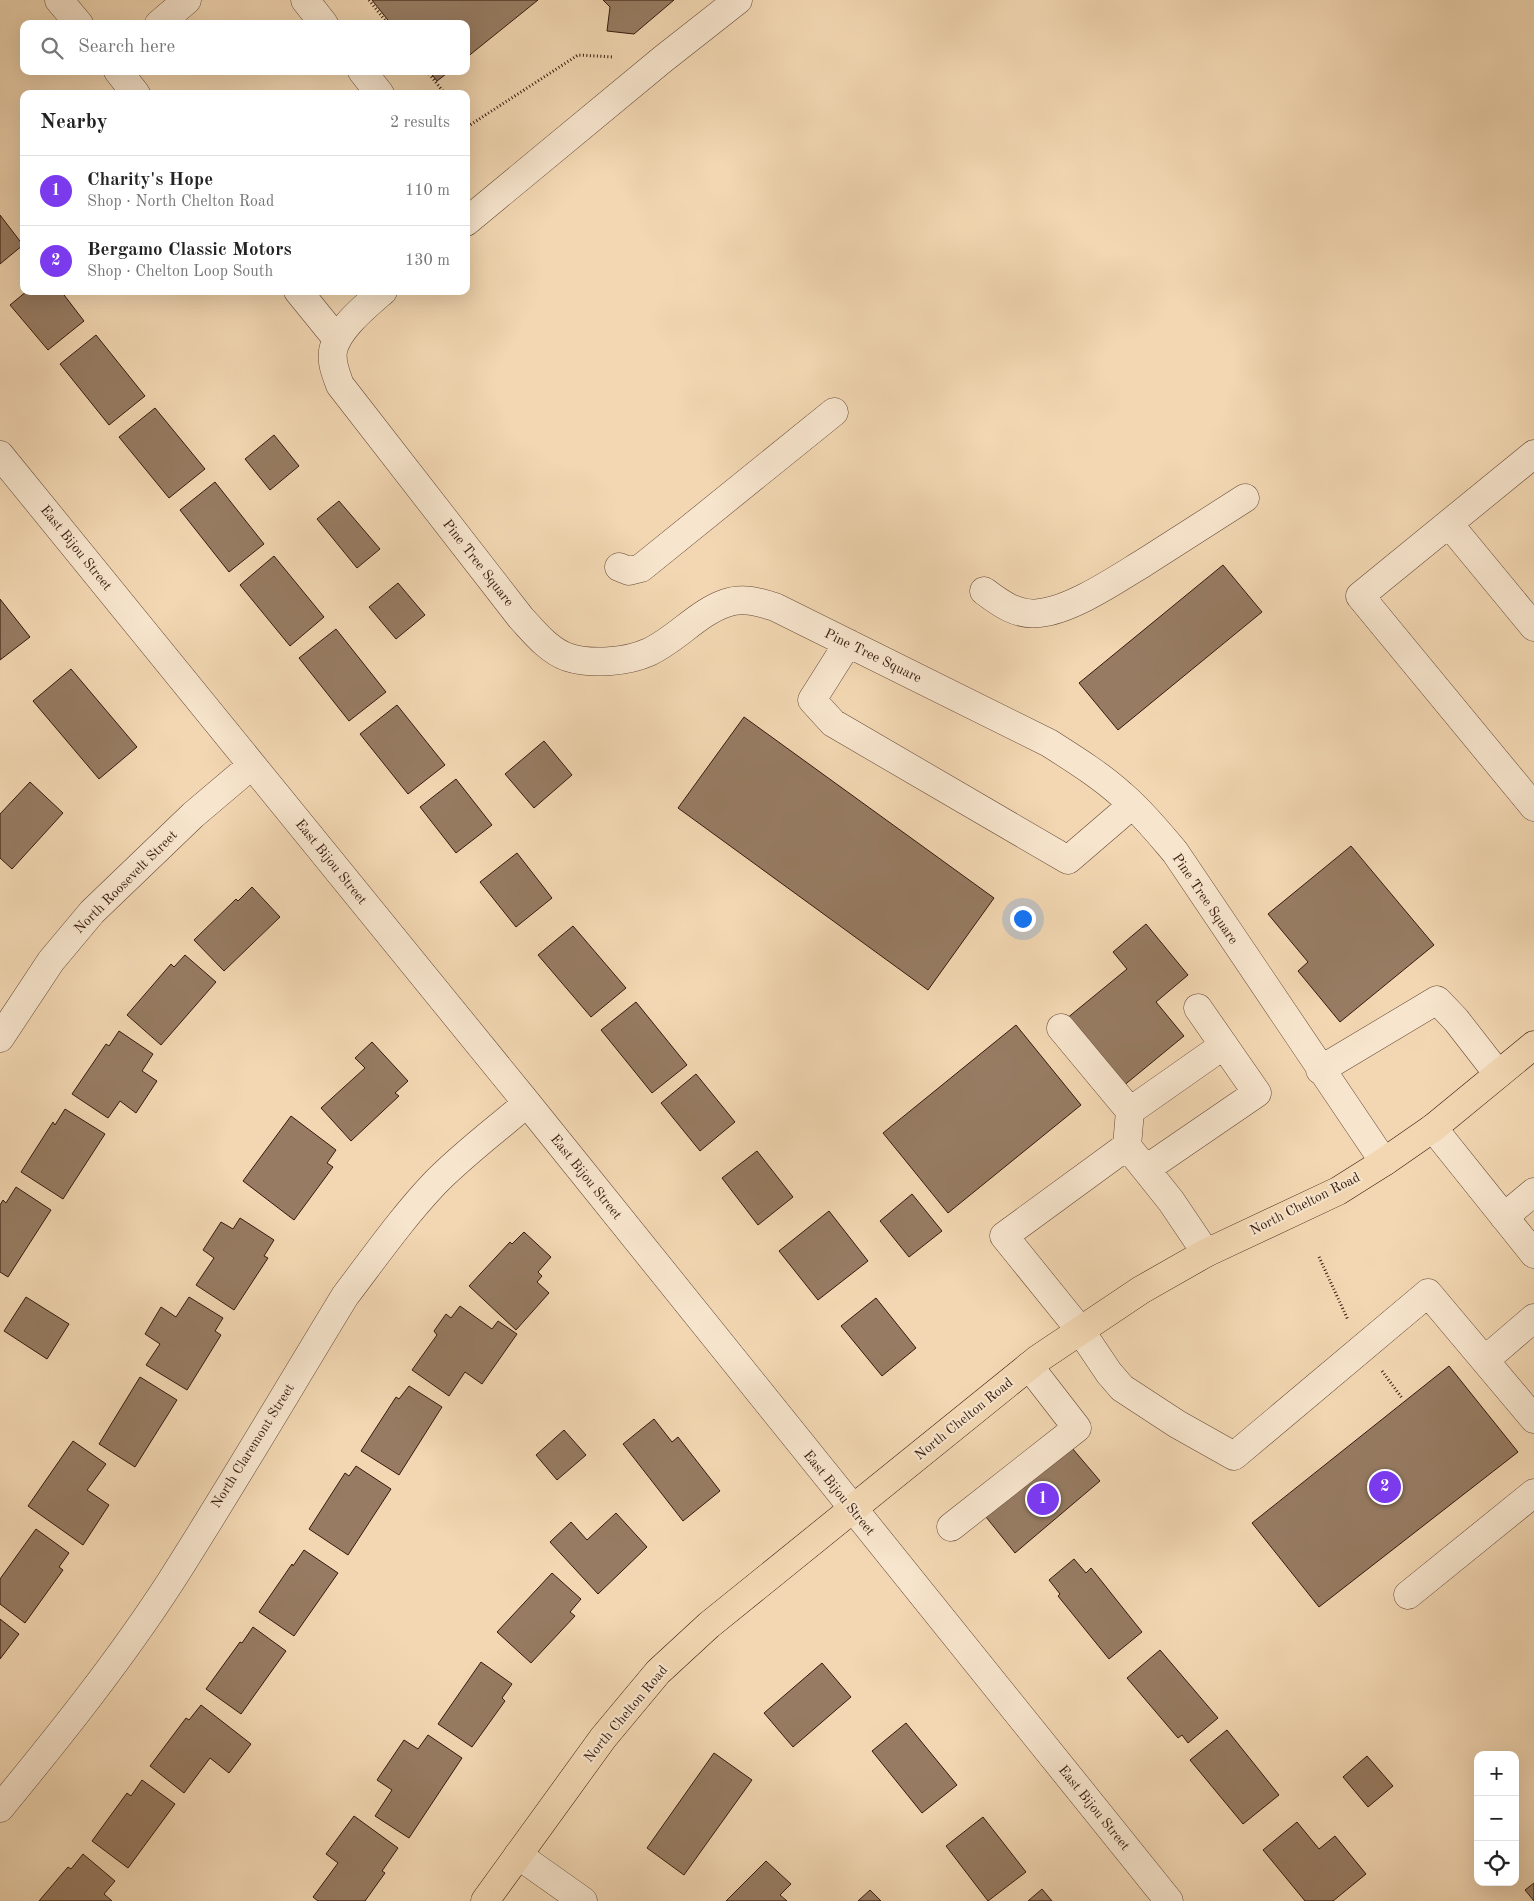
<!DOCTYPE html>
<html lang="en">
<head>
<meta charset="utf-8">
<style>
  :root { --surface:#fff; --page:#f6f6f6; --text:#222; --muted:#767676; --line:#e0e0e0; --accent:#7c3aed }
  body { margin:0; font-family:"Old Standard TT",serif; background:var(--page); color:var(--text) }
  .controls { position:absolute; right:15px; bottom:15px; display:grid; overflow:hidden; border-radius:10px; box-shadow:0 5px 20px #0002 }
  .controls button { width:45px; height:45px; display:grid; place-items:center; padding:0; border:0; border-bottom:1px solid var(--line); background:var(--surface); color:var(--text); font:25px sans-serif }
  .you { position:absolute; left:1022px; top:918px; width:18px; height:18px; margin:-12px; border:4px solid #fff; border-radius:50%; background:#1a73e8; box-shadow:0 0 0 8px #1a73e833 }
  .badge { display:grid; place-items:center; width:32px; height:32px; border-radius:50%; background:var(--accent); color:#fff; font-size:16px; font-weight:700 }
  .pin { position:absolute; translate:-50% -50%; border:2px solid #fff; box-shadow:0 1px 5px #0006 }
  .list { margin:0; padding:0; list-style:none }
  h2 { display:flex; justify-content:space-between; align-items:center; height:65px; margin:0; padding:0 20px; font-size:21px }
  h2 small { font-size:16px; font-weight:400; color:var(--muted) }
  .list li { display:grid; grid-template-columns:32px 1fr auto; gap:15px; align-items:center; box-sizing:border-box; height:70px; padding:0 20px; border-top:1px solid var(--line) }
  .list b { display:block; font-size:19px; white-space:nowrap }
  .list p { margin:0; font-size:16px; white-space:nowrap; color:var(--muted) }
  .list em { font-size:16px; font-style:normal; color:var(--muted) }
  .icon { flex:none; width:28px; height:28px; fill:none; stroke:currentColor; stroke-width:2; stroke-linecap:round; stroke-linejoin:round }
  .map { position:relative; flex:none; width:1534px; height:1901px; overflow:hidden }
  .search { position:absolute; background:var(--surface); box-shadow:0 5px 20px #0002; left:20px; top:20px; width:450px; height:55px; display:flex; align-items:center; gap:12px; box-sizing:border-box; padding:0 18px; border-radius:10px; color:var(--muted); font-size:19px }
  .panel { position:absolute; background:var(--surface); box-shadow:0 5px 20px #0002; left:20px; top:90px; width:450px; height:205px; border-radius:10px }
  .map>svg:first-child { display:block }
</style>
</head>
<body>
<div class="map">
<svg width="1534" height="1901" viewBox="0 0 1534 1901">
  <rect width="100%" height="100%" fill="#f2d7b2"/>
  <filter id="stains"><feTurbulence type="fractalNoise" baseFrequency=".004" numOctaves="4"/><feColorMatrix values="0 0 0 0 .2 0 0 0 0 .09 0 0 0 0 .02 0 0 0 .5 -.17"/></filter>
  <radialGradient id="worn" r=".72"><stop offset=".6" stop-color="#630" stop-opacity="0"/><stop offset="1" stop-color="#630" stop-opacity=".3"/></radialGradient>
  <path fill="#977c63" stroke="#35190d" d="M 372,0 L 538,0 L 466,58 L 466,24 L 391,24 Z
    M 603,0 L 674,0 L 634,34 L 607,31 L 610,7 Z
    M 429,71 L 450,71 L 437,81 Z
    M 0,215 L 23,245 L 0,264 Z
    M 27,291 L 61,291 L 84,321 L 48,350 L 10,305 Z
    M 96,335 L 145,396 L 109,425 L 60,364 Z
    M 155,408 L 205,469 L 169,498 L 119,437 Z
    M 274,435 L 299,466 L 270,490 L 245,459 Z
    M 215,482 L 264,544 L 229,572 L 180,510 Z
    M 339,501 L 380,549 L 357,568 L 317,519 Z
    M 274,556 L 324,617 L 290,646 L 240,585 Z
    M 1223,565 L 1262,612 L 1118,730 L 1079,683 Z
    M 398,583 L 425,615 L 396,639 L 369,607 Z
    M 0,599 L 30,637 L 0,660 Z
    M 336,629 L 386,692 L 349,721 L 299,658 Z
    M 71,669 L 137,747 L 99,779 L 33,701 Z
    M 397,705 L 445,765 L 408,794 L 360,734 Z
    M 744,717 L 994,898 L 928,990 L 678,808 Z
    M 544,741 L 572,775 L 534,808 L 505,774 Z
    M 456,779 L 492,825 L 456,853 L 420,807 Z
    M 30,782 L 63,813 L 12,869 L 0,858 L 0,814 Z
    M 1351,846 L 1434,945 L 1340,1022 L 1298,971 L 1308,962 L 1268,914 Z
    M 517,853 L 552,898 L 516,927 L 480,882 Z
    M 252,887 L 280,917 L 224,971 L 194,940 L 236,899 L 238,901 Z
    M 1146,924 L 1188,975 L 1156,1002 L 1184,1036 L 1122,1087 L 1066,1019 L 1127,969 L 1113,952 Z
    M 573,926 L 626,988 L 591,1017 L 538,955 Z
    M 185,955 L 216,982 L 161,1045 L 127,1015 L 171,964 L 174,967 Z
    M 636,1002 L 687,1065 L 652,1093 L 601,1030 Z
    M 1016,1025 L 1081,1105 L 948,1213 L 883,1133 Z
    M 119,1031 L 153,1054 L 142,1071 L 157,1081 L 136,1113 L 120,1101 L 108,1118 L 72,1094 L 106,1044 L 109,1046 Z
    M 372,1042 L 408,1081 L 395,1093 L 399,1096 L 351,1141 L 321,1108 L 365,1068 L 355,1058 Z
    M 696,1074 L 735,1122 L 700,1151 L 661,1103 Z
    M 65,1109 L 105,1134 L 63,1199 L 21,1172 L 53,1122 L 55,1125 Z
    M 291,1116 L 336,1150 L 327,1163 L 333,1167 L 294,1220 L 243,1181 Z
    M 757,1151 L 793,1197 L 758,1225 L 722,1178 Z
    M 16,1187 L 51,1210 L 8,1277 L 0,1272 L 0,1205 L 3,1200 L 6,1203 Z
    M 912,1194 L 942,1231 L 909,1257 L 880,1221 Z
    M 829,1211 L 868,1261 L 818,1300 L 779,1251 Z
    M 240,1218 L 274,1240 L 264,1256 L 268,1258 L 234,1310 L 196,1285 L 214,1258 L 203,1250 L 221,1222 L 233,1229 Z
    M 524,1232 L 551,1257 L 538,1272 L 542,1276 L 537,1282 L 549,1293 L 516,1330 L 469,1286 L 510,1242 L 512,1244 Z
    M 26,1297 L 69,1324 L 47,1359 L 4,1331 Z
    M 189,1297 L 223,1318 L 215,1331 L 221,1335 L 187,1390 L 146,1365 L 160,1344 L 145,1334 L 161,1307 L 176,1317 Z
    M 876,1298 L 916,1348 L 882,1376 L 841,1326 Z
    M 460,1306 L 492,1329 L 498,1321 L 517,1334 L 482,1384 L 465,1372 L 449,1396 L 412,1370 L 437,1335 L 434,1331 L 446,1314 L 451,1318 Z
    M 1449,1366 L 1518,1452 L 1319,1607 L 1252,1523 Z
    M 140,1377 L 177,1400 L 135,1467 L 99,1444 Z
    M 409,1386 L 442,1407 L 399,1475 L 361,1451 L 396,1397 L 399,1399 Z
    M 654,1419 L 672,1442 L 678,1437 L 720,1491 L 683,1521 L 623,1444 Z
    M 564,1430 L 586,1455 L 557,1480 L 536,1455 Z
    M 73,1441 L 106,1464 L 87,1490 L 109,1505 L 83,1545 L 28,1506 Z
    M 1072,1448 L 1100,1481 L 1015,1553 L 986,1517 Z
    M 356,1466 L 391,1489 L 348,1555 L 309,1529 L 345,1473 L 349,1476 Z
    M 616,1513 L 647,1547 L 598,1594 L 550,1542 L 571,1522 L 587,1540 Z
    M 36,1529 L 69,1553 L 59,1567 L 63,1570 L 25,1623 L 0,1604 L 0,1579 Z
    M 304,1550 L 338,1573 L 294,1636 L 259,1612 L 292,1564 L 293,1566 Z
    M 1074,1559 L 1086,1573 L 1091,1568 L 1142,1632 L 1109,1659 L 1058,1596 L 1060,1594 L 1049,1580 Z
    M 552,1573 L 581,1599 L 570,1612 L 575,1616 L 531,1663 L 497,1632 Z
    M 0,1619 L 19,1634 L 0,1659 Z
    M 253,1627 L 286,1651 L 241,1714 L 206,1689 L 240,1642 L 242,1643 Z
    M 1160,1650 L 1218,1718 L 1188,1743 L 1182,1735 L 1178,1738 L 1127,1678 Z
    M 481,1662 L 512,1684 L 502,1698 L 505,1701 L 472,1747 L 438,1724 Z
    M 822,1663 L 851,1697 L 793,1747 L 764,1713 Z
    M 201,1705 L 251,1744 L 229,1773 L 210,1758 L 184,1793 L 150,1766 L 186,1718 L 189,1720 Z
    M 906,1723 L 957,1785 L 922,1813 L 872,1751 Z
    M 1227,1730 L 1279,1795 L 1243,1824 L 1190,1760 Z
    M 428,1735 L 462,1758 L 409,1838 L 375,1816 L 392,1790 L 377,1780 L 404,1740 L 418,1749 Z
    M 714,1753 L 752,1780 L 684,1875 L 647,1848 Z
    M 1367,1756 L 1393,1786 L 1368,1807 L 1343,1777 Z
    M 142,1780 L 175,1804 L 128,1868 L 92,1841 L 127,1793 L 131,1796 Z
    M 354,1816 L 398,1848 L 382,1871 L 385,1873 L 365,1901 L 318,1901 L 313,1897 L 338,1863 L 326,1854 Z
    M 983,1817 L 1026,1872 L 988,1901 L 946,1846 Z
    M 1297,1822 L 1319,1849 L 1335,1836 L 1366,1874 L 1333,1901 L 1305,1901 L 1263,1850 Z
    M 83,1854 L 115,1881 L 104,1894 L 112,1901 L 39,1901 L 68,1867 L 71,1869 Z
    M 766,1861 L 791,1884 L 780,1895 L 787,1901 L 726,1901 Z
    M 1534,1883 L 1534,1901 L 1525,1890 Z
    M 1042,1889 L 1052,1901 L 1028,1901 Z
    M 870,1890 L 881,1901 L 858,1901 Z"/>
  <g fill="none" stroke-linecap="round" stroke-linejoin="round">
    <g stroke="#644836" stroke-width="29">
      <path id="minor" d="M 59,0 L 79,24
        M 305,0 L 324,24
        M 159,24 L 187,0
        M 118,71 L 136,94
        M 362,71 L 380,94
        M 466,222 L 663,59 L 738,0
        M 298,291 L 337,339
        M 383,291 C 367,305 337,329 333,351 C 331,363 336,374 340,385 L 521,618 C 534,632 548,650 567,657 C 591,665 627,662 649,652 C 677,639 697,613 726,603 C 743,597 759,602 775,607 L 1049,743 C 1074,759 1100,775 1122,795 C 1142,812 1158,832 1175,852 L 1384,1162
        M 1534,454 L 1360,596 L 1534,807
        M 0,455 L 527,1103 L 1169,1901
        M 1449,524 L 1534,627
        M 619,567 L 629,571 L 641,568 L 834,412
        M 984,591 C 1000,603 1017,616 1039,613 C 1072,610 1117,579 1145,562 C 1178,541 1212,519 1245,498
        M 848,643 L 812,700 L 833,723 L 1068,860 L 1132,805
        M 1061,1028 L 1130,1111
        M 0,1038 L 51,961 L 92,912 L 193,815 L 252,765
        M 1320,1070 L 1437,1000 L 1456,1020 L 1498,1074
        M 1433,1128 L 1534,1254
        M 1127,1146 L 1130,1111 L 1224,1045
        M 1146,1169 L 1257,1093 L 1198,1008
        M 1504,1217 L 1534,1192
        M 1206,1253 L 1171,1201 L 1127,1146 L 1004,1236 L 1080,1330 L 1109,1373 L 1122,1388 L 1177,1424 L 1234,1456 L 1428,1293 L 1534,1419
        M 1485,1360 L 1534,1318
        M 951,1527 L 1077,1428 L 1029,1366
        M 1408,1595 L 1534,1493
        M 0,1808 C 60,1735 120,1660 171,1581 C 231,1487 287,1391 345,1296 C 374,1258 401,1219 434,1184 C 462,1155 496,1130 527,1103
        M 518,1855 L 583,1901"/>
    </g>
    <g stroke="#35190d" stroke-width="29">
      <path id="major" d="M 485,1901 L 603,1738 L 658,1672 L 709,1625 L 1038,1359 L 1141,1290 L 1206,1253 L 1338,1191 L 1384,1162 L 1433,1128 L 1534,1045"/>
    </g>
    <path stroke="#35190d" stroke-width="3" stroke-dasharray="1 2.5" stroke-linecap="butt" d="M 369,0 L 388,24
      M 427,71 L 445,94
      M 466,120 L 470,125 L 578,55 L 614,57
      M 1319,1257 L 1348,1320
      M 1382,1371 L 1402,1398"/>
    <use href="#minor" stroke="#f7e5cd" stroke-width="28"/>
    <use href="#major" stroke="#f2d7b2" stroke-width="28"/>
  </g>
  <g text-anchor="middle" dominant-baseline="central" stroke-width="4" stroke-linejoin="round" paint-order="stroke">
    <g font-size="14" fill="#35190d" stroke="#f7e5cd">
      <text transform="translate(76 548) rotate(51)">East Bijou Street</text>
      <text transform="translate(478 563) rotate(52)">Pine Tree Square</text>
      <text transform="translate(873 656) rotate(26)">Pine Tree Square</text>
      <text transform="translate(331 862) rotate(51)">East Bijou Street</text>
      <text transform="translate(126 882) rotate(-45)">North Roosevelt Street</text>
      <text transform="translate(1205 899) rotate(56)">Pine Tree Square</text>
      <text transform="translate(586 1177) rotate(51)">East Bijou Street</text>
      <text transform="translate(1305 1204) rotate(-27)">North Chelton Road</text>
      <text transform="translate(964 1419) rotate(-39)">North Chelton Road</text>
      <text transform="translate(253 1446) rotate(-58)">North Claremont Street</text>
      <text transform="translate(839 1493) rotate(51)">East Bijou Street</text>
      <text transform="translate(626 1714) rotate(-50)">North Chelton Road</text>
      <text transform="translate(1094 1808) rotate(51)">East Bijou Street</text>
    </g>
  </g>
  <rect width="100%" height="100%" filter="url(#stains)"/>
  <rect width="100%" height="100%" fill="url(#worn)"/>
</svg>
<div class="controls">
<button>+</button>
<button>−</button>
<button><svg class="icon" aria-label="locate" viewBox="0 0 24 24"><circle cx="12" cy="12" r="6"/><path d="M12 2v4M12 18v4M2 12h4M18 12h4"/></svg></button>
</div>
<div class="you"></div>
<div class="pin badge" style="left:1043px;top:1499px">1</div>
<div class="pin badge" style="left:1385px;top:1487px">2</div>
<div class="search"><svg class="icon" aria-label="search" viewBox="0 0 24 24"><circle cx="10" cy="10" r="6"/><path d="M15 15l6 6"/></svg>Search here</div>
<section class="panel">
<h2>Nearby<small>2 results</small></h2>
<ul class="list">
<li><span class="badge">1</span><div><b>Charity's Hope</b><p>Shop · North Chelton Road</p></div><em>110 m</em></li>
<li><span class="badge">2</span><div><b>Bergamo Classic Motors</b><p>Shop · Chelton Loop South</p></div><em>130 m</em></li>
</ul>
</section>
</div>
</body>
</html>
